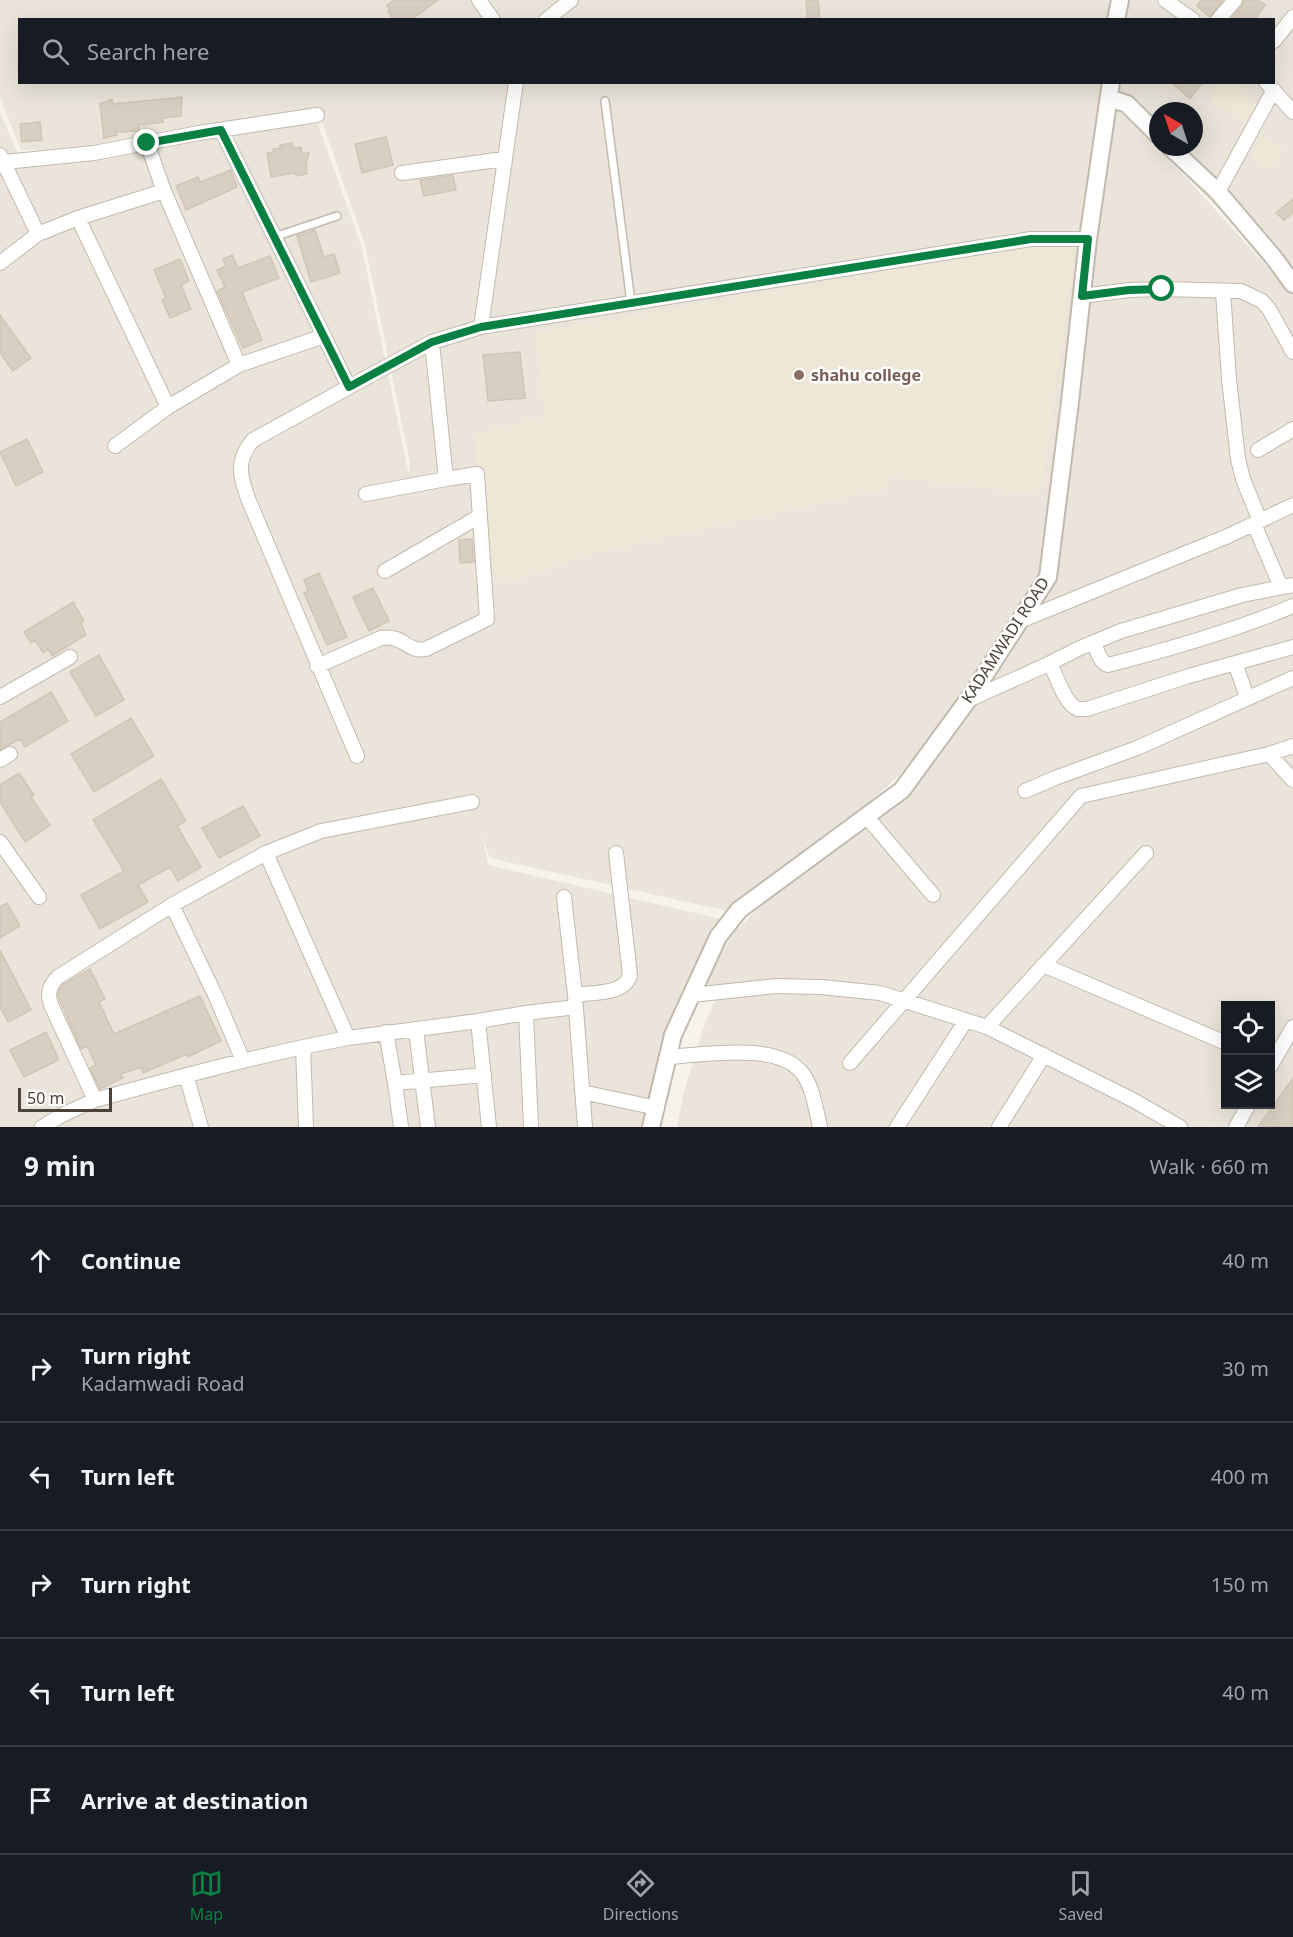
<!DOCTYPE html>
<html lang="en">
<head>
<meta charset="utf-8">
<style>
  :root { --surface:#171b24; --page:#20242c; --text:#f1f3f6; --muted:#9ea1a6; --line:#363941; --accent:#0b8043 }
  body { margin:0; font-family:"Noto Sans",sans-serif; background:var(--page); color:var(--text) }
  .controls { position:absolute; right:18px; bottom:18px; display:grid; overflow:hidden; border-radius:0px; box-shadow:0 6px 24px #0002 }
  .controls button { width:54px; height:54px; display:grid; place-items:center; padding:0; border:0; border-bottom:2px solid var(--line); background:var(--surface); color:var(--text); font:30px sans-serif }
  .compass { position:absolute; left:1149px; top:102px; width:54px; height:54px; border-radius:50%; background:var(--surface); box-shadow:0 6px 24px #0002; rotate:321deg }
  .scale { position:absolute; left:18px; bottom:15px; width:94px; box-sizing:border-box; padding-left:6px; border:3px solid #4b4339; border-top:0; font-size:16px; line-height:21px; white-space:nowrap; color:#4b4339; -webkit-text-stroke:4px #fff; paint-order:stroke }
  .stop { position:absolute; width:18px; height:18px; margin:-14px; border:4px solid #0b8043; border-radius:50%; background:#fff }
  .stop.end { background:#0b8043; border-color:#fff; box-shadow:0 2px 6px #0008 }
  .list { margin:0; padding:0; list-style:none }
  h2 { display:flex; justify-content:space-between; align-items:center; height:78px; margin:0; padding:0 24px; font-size:26px }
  h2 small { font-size:20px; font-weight:400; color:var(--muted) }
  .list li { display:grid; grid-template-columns:39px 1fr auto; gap:18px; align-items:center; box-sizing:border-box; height:108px; padding:0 24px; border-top:2px solid var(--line) }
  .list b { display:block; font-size:22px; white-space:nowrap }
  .list p { margin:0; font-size:20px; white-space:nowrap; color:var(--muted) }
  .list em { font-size:20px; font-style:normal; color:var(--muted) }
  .icon { flex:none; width:33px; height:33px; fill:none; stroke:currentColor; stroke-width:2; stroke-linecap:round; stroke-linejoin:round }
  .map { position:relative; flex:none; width:1293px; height:1127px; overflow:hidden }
  .search { position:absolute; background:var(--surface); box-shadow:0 6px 24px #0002; left:18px; right:18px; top:18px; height:66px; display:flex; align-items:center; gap:15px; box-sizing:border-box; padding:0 21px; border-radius:0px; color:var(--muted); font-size:22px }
  .sheet { height:726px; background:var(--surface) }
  nav { display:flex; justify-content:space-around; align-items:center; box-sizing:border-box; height:84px; border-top:2px solid var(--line); background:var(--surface); font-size:16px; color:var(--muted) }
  nav a { display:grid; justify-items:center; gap:3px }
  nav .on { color:var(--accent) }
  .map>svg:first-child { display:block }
</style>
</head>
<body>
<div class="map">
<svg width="1293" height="1127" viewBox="0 0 1293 1127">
  <rect width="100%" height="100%" fill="#f6f2ec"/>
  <path fill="#eae4da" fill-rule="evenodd" d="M 0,0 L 1293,0 L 1293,1127 L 677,1127 L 684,1092 L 705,1023 L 719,992 L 693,995 L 736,931 L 809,858 L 892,796 L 926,751 L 840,829 L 732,912 L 490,858 L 482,835 L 488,865 L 721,919 L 682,1002 L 647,1127 L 0,1127 L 0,112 L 17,152 L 94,153 L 283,122 L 318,124 L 362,248 L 409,475 L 410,463 L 365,245 L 322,122 L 286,119 L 99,150 L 21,150 L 0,97 ZM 20,20 L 1274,20 L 1274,82 L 20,82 ZM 1112,103 L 1115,103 L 1158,147 L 1158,111 L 1194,111 L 1194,147 L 1158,147 L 1239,229 L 1281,282 L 1190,182 ZM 1226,1005 L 1270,1005 L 1270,1104 L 1226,1104 Z"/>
  <path fill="#efe7d5" d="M 1220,83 L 1238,83 L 1260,106 L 1244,122 L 1210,101 Z
    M 1262,136 L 1283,150 L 1269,169 L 1251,157 Z
    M 1076,247 L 1040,494 L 886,476 L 888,488 L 597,552 L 505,583 L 481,563 L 475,434 L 545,417 L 536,333 L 1017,248 Z"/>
  <path fill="#d8cec1" stroke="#d3c5b3" stroke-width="1.5" d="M 394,0 L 438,0 L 411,20 L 394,20 L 388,11 L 390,10 L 387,5 Z
    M 806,0 L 818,0 L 820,20 L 808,20 Z
    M 1201,0 L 1223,0 L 1210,17 L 1197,6 Z
    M 1244,0 L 1258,0 L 1265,5 L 1254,20 L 1232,20 L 1231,19 L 1242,6 Z
    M 1171,82 L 1203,82 L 1190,99 Z
    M 182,97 L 181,116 L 162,118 L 163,122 L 139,125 L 139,131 L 116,132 L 117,135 L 104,138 L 100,104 L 112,99 L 113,104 Z
    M 40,122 L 42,140 L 22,142 L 20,124 Z
    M 386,137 L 393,165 L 362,173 L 355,144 Z
    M 292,143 L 293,148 L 301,147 L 302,154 L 309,153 L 306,164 L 307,174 L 296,176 L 295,173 L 271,177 L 267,153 L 273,152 L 273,149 L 280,148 L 280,145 Z
    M 231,170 L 237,187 L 186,210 L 176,186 L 198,177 L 200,182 Z
    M 453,175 L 456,190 L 424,196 L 420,180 Z
    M 1293,199 L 1293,213 L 1284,220 L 1276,213 Z
    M 315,230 L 324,257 L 334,254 L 340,273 L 311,282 L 297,236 Z
    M 232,255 L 238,268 L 270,256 L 279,278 L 242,292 L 262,340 L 243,348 L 217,291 L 225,287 L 217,270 L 226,266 L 223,259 Z
    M 180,259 L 189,281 L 181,285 L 191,309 L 170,318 L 162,300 L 166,298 L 154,270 Z
    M 0,315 L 31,358 L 13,371 L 0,353 Z
    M 520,352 L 525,398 L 488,401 L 483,355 Z
    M 27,439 L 43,472 L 16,486 L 0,452 Z
    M 472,539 L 474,562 L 460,563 L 459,540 Z
    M 319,573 L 347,637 L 327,645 L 304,593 L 308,591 L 304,580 Z
    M 373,588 L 389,621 L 369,631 L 353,597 Z
    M 73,602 L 84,621 L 81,623 L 86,635 L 52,656 L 48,649 L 43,653 L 35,640 L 31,643 L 24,632 Z
    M 99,655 L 124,700 L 96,716 L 70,672 Z
    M 51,692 L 68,721 L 25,747 L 20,739 L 0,750 L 0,722 Z
    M 131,718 L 154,756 L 94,792 L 71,754 Z
    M 19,773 L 34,795 L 31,797 L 50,825 L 25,842 L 0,802 L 0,785 Z
    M 161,779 L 186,821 L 177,826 L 201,867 L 178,881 L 170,867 L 138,885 L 148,902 L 100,929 L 81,895 L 124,871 L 93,820 Z
    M 243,806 L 260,836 L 219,858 L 202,828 Z
    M 7,903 L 20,926 L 0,938 L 0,907 Z
    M 0,950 L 31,1010 L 8,1022 L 0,1007 Z
    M 90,969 L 105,999 L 99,1002 L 114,1034 L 200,996 L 221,1041 L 188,1057 L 187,1054 L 143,1073 L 141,1067 L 121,1074 L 123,1078 L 100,1089 L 90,1068 L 96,1065 L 87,1046 L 81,1049 L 58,996 L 59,990 L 64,984 Z
    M 46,1032 L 59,1060 L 24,1077 L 10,1050 Z
    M 1293,1078 L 1293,1127 L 1258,1127 Z"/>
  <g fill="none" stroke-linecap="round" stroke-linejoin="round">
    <g stroke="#c2baae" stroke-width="10">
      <path id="service" d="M 605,101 L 631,302
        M 274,237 L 337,216"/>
    </g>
    <g stroke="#c2baae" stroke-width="16">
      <path id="minor" d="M 479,0 L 493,20
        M 1165,0 L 1193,20
        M 546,20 L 571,0
        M 1218,20 L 1235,0
        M 1274,41 L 1293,17
        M 516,82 L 481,327 L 1031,239 L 1088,239
        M 1266,82 L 1293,112
        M 147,143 L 164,191
        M 0,155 L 38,234
        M 5,162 L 94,153 L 199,133 L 317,115
        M 402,173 L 504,159
        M 1218,192 L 1273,91
        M 78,218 L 168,407
        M 0,263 L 38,234 L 78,218 L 164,191 L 239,365
        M 1223,292 L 1229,379 L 1238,459 L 1243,479 L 1260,521
        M 1082,296 L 1129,290 L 1162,289 L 1241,291 L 1262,301 L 1269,309 L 1293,352
        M 324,336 L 349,387 L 432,342 L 481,327
        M 349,387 L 253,440 C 235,461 240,477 249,501 L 357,756
        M 115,446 L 168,407 L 239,365 L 324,336 L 221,130
        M 1258,450 L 1293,429
        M 366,494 L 446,479
        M 1254,524 L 1281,587
        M 385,571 L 480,516
        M 1020,621 L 1228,536 L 1293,505
        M 1094,642 C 1097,650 1099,662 1108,665 C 1170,649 1234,631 1293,606
        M 1050,663 C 1056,675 1065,705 1078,709 C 1079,709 1086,709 1087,709 L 1189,676 L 1293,647
        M 1235,663 L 1247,697
        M 317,666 L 381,638 C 404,634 407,653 426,649 L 487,619 L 477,474 L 446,479 L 432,342
        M 0,697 L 70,657
        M 968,700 L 1042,667 L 1080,648 L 1121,631 L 1242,595 L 1293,585
        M 1269,754 L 1293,746
        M 0,760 L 10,754
        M 1025,791 L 1055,778 L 1137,748 L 1293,678
        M 866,816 L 933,895
        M 0,842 L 39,897
        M 266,853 L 348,1038 C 263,1054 179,1077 95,1100 L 51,1005 C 47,993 49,986 58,977 L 172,905 Z
        M 266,853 L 321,831 L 472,802
        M 564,897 L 575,995 L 585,1127
        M 172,905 L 217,999 L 243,1061
        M 1043,965 L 1226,1043
        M 575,995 C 593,992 625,995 630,975 L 616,853
        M 692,995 L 776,986 L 821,987 L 880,993 L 987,1027 L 1133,1100 L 1180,1127
        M 526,1013 L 576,1007
        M 478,1021 L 489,1127
        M 987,1027 L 1146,853
        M 416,1030 L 428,1127
        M 386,1032 L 395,1083 L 484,1075
        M 348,1038 L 478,1021 L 526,1013 L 531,1127
        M 303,1047 L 306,1127
        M 668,1057 C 704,1055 779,1041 803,1074 C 813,1088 816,1110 820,1127
        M 850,1063 L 1081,796 L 1269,754 L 1293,780
        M 1270,1067 L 1293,1027
        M 186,1075 L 201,1127
        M 395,1083 L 401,1127
        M 582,1092 L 657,1108
        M 42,1127 L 62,1115 L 95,1100
        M 897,1127 L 965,1022
        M 999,1127 L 1044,1055
        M 1236,1127 L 1249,1104"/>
    </g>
    <g stroke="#c2baae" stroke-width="20">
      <path id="tertiary" d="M 1116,20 L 1120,0
        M 1109,98 L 1127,104 L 1158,135
        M 1170,147 L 1218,192 L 1274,258 L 1293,284
        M 651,1127 L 673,1035 L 718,937 L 739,910 L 902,790 L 973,693 L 1048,577 L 1070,402 L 1088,239 L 1111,82"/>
    </g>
    <use href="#service" stroke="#fff" stroke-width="7"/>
    <use href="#minor" stroke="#fff" stroke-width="14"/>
    <use href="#tertiary" stroke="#fff" stroke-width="16"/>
  </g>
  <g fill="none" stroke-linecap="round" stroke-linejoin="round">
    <path stroke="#0b8043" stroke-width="8" d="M 147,143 L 221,130 L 349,387 L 432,342 L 481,327 L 1031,239 L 1088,239 L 1082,296 L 1129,290 L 1162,289"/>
  </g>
  <circle fill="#8d6e63" stroke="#fff" stroke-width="2" cx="799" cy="375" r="6"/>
  <g text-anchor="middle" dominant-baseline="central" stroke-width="5" stroke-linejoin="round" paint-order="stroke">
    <g font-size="16" font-weight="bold" fill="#785e54" stroke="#fff" text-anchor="start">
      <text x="811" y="375">shahu college</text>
    </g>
    <g font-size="16" fill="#4b4339" stroke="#fff">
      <text transform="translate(1005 640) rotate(-57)">KADAMWADI ROAD</text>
    </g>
  </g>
</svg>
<div class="controls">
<button><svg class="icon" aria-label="locate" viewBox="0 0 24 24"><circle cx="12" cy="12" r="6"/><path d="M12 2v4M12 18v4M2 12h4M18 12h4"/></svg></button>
<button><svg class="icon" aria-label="layers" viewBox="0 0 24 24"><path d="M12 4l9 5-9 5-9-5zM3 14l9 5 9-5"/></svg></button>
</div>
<svg class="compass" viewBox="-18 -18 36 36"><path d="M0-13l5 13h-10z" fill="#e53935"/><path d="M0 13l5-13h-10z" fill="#9ea1a6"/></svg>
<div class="scale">50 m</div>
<div class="stop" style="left:1162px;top:289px"></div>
<div class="stop end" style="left:147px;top:143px"></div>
<div class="search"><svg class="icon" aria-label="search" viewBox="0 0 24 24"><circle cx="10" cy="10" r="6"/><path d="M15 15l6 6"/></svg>Search here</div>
</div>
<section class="sheet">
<h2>9 min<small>Walk · 660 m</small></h2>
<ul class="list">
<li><svg class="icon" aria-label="ahead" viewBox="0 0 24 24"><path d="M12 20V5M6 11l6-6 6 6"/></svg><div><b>Continue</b></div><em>40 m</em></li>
<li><svg class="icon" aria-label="right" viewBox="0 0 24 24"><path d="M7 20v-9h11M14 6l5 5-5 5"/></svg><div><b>Turn right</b><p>Kadamwadi Road</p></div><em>30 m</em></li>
<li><svg class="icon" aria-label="left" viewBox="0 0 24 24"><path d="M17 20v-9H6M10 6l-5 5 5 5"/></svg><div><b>Turn left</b></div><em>400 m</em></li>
<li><svg class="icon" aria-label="right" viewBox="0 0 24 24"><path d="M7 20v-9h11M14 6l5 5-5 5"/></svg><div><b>Turn right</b></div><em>150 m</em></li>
<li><svg class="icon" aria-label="left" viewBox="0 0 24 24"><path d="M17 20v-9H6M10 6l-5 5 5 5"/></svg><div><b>Turn left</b></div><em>40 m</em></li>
<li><svg class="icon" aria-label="arrive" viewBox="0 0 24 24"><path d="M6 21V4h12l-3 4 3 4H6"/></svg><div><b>Arrive at destination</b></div></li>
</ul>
</section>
<nav>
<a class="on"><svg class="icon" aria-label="map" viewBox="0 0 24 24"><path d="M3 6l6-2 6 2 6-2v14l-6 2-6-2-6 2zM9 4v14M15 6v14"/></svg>Map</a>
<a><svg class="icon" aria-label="directions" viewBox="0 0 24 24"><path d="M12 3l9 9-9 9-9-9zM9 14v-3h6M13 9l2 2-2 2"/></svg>Directions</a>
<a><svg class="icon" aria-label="saved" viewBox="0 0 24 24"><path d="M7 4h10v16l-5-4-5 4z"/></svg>Saved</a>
</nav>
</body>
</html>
